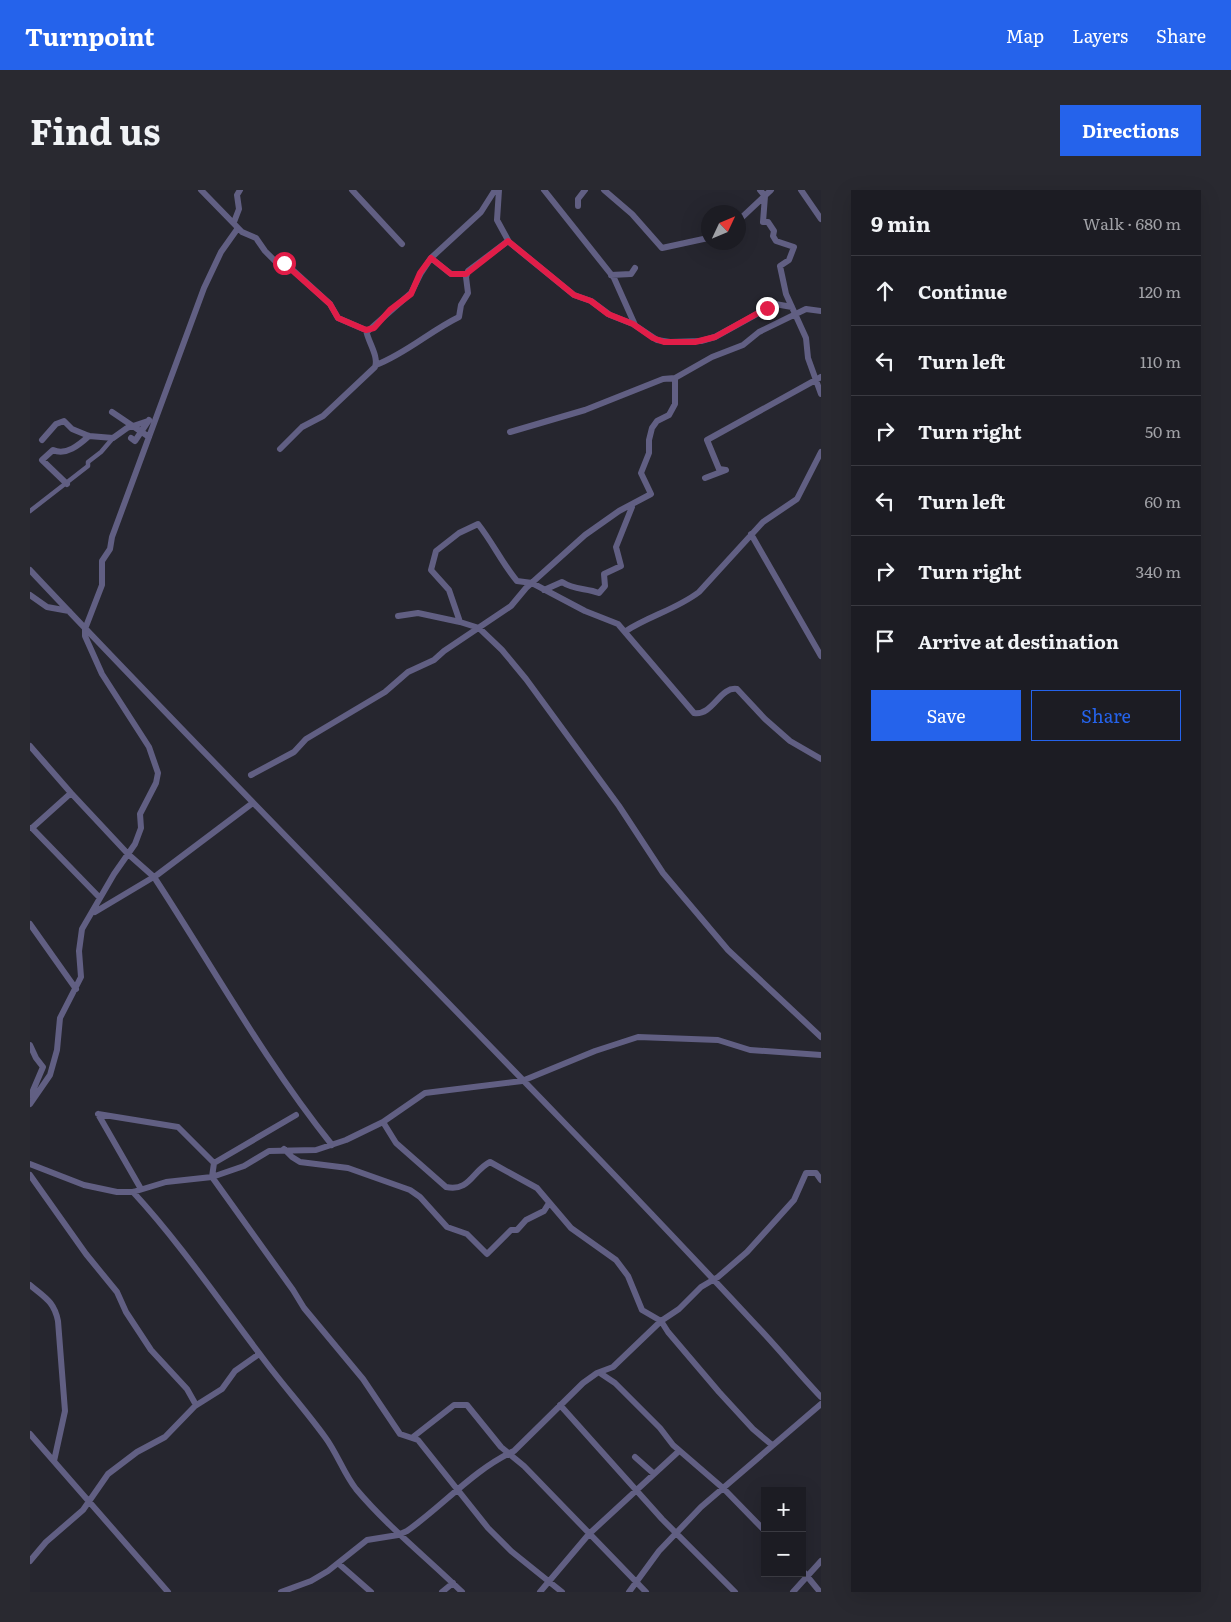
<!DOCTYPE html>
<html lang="en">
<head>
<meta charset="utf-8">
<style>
  :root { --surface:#1c1c23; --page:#292930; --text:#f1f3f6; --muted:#a0a1a6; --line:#3a3a41; --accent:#2563eb }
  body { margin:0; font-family:Literata,serif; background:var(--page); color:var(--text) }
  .controls { position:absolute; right:15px; bottom:15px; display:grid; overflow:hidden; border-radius:0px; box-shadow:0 5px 20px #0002 }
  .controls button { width:45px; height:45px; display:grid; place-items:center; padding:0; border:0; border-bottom:1px solid var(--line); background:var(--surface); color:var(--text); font:25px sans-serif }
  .compass { position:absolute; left:671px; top:15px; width:45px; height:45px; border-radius:50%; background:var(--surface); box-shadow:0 5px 20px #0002; rotate:46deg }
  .stop { position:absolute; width:15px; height:15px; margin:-11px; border:4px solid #e11d48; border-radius:50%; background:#fff }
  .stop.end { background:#e11d48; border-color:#fff; box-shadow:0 1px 5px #0008 }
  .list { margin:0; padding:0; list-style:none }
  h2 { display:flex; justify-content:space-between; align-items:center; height:65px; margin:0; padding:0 20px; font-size:21px }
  h2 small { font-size:16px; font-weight:400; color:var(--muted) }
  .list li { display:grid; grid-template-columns:32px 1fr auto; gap:15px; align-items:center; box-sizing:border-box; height:70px; padding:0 20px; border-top:1px solid var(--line) }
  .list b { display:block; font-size:19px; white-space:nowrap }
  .list em { font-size:16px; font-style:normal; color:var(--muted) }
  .actions { display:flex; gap:10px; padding:15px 20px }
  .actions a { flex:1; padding:11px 0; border:1px solid var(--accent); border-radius:0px; text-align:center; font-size:18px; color:var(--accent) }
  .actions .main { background:var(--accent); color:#fff }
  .icon { flex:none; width:28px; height:28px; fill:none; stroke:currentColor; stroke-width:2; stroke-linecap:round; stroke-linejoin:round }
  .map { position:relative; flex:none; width:791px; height:1402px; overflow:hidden; border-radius:0px }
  header { display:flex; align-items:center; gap:30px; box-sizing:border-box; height:70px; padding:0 25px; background:var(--accent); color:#fff }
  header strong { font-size:24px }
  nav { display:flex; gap:28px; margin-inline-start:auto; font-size:18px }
  .intro { display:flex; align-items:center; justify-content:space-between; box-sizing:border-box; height:120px; padding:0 30px }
  h1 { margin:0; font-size:35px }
  .button { padding:12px 22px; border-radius:0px; background:var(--accent); color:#fff; font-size:18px; font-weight:700 }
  main { display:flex; gap:30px; padding:0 30px }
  aside { flex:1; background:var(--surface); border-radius:0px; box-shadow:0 5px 20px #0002 }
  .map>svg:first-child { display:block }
</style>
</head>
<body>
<header>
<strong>Turnpoint</strong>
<nav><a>Map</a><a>Layers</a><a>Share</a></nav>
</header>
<div class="intro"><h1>Find us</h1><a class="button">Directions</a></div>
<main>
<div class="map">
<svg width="791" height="1402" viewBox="0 0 791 1402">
  <rect width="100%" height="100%" fill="#26262f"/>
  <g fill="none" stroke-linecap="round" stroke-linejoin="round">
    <path stroke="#615f83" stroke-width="4.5" d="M 0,321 L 58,276 L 58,272 L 71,262 L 83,248"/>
    <path stroke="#615f83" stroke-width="6" d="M 171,0 L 212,42 L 226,48 L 235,61 L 247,73 L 255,73 L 300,114 L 308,128 L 338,141 L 381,103 L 391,83 L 401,68 L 451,22 L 465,0
      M 322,0 L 372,54
      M 469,0 L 467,30 L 479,52 L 544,105 L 561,111 L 580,125 L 603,134 L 627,150 L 640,152 L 671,151 L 685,147 L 745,114 L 762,117
      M 514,0 L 584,88 L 605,135
      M 574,0 L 602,24 L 632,58 L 678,48
      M 730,0 L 735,6 L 733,32 L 738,32 L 744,41 L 743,46 L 746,51 L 764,57 L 759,70 L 750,76 L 756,104 L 776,148 L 778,168 L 791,204
      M 771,0 L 791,29
      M 548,16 L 548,9 L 555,0
      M 708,31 L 741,0
      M 204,32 L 209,19 L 207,5 L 210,0
      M 401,68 L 421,84 L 436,84
      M 581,85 L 601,84 L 605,78
      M 346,175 C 377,163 400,141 429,127 L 431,115 L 438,103 L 436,87 L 438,81 L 478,51
      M 82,222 L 119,247
      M 480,242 L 555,220 L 633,189 L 645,188
      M 101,248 L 105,251 L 119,230
      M 12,250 L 26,234 L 34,231 L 42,239 L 59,246 L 83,248 L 97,238 L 118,231
      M 250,259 L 272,237 L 293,226 L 345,177 C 349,166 338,152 336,140
      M 675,288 L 696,280 L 689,279 L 677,250 L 791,187
      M 37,294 L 12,270 L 23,260 C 36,266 49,255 59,246
      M 721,344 L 791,466
      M 0,380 C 239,634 488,879 726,1135 C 748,1158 769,1184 791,1207
      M 514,400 L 532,392 C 544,400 556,398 569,403 L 575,396 L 574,384 L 591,376 L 586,357 L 602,317
      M 0,405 L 17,417 L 39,421
      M 368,426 L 388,423 L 430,432 L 419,400 L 401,380 L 406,361 L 429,343 L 448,334 C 463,353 472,373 487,391 L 502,393 L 555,421 L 588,434 L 664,523 C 683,526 690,496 707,499 L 735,529 L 760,551 L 791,569
      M 430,432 L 449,438 L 472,460 L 496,489 L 589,616 L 633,683 L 698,760 L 791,847
      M 596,441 C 619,426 647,419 669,402 L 733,332 L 767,309 L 791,262
      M 0,556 L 41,603 L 2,638 L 0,638
      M 221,585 L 264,562 L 276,549 L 355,502 L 378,482 L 404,470 L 414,461 L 481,416 L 496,398 L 555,345 L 589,321 L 621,304 L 611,283 L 619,263 L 619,250 L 622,238 L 627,231 L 639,225 L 645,214 L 645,188 L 682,167 L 713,155 L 729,142 L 776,119 L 791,121
      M 41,603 L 98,664 L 124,687
      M 2,638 L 70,708
      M 126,690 C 184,779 236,873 302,955
      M 65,722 L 127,685 L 220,615
      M 0,734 L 46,799
      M 0,855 L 6,868 L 13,877 L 1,905 L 4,908
      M 0,914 L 20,885 L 27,860 L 30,828 L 51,787 L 49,761 L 52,739 L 84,684 L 105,654 L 111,638 L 110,624 L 126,593 L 128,583 L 119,557 L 72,484 L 55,446 L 55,439 L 72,395 L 72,371 L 80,359 L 82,347 L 174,98 L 191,62 L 208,38
      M 68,924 L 148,937 L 184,973 L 182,987 L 263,1100 L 274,1118 L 333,1189 L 370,1244 L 388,1250 L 458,1338 L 481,1361 L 532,1402
      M 68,924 L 111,999
      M 353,932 L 366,953 L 416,997 C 440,1002 442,981 460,972 L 507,998 L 541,1038 L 586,1070 L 598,1086 L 612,1120 L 631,1131 L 638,1142 L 689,1202 L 723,1239 L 742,1255
      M 254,959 L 262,967 L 270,972 L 318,978 L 380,1000 L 390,1007 L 417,1037 L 437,1044 L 457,1064 L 481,1040 L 487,1040 L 496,1030 L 514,1021 L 519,1013
      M 184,973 L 266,925
      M 0,974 L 54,995 L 87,1002 L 103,1002 L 136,992 L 182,987 L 214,976 L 239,961 L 286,960 L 316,950 L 353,932 L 395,903 L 492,891 L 565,861 L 608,847 L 688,850 L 720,860 L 791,865
      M 0,985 L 56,1064 L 87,1102 L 96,1122 L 121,1160 L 157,1199 L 166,1215
      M 103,1002 C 149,1052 188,1109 229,1163 C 250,1192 274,1218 295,1247 C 307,1263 314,1284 326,1299 C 358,1337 396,1367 432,1402
      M 0,1095 C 14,1107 24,1111 28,1131 L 35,1221 L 24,1271
      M 570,1183 L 585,1193 L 630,1238 L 643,1255 L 694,1299 L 735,1341
      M 530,1215 L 632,1329 L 705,1402
      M 0,1244 L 138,1402
      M 383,1247 L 424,1215 L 437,1215 L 471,1257 L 494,1276 L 616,1402
      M 605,1267 L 623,1283
      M 0,1371 L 16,1352 L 53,1320 L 78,1284 L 107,1262 L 135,1247 L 165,1216 L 192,1199 L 205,1181 L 229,1164
      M 309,1374 L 341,1402
      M 772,1380 L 790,1402
      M 251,1402 L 281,1391 L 298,1381 L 337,1350 L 368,1345 L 377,1341 C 413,1316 443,1280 484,1261 L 553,1193 L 567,1183 L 583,1177 L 631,1131 L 649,1119 L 671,1097 L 688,1087 L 717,1062 L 764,1010 L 776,983 L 786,983 L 791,990
      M 412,1402 L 423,1393
      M 510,1402 L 559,1344 L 649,1261
      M 599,1402 L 629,1361 L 671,1317 L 791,1214
      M 763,1402 L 791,1371"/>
  </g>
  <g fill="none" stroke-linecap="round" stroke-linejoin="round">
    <path stroke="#e11d48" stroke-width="6" d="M 254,73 L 300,114 L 308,128 L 336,140 L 344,138 L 360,120 L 381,104 L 390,83 L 401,68 L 421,84 L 436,84 L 478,51 L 544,105 L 561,111 L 578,124 L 603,134 L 623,148 L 634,152 L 665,152 L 685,147 L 737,118"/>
  </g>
</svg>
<div class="controls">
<button>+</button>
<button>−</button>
</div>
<svg class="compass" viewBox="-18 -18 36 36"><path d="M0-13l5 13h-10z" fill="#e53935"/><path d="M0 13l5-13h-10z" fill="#a0a1a6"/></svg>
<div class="stop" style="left:254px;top:73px"></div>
<div class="stop end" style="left:737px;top:118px"></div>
</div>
<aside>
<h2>9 min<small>Walk · 680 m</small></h2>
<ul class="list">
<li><svg class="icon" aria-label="ahead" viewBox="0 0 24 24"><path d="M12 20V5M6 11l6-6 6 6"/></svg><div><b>Continue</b></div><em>120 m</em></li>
<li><svg class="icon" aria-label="left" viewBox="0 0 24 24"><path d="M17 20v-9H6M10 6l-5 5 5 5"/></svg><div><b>Turn left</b></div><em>110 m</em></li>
<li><svg class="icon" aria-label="right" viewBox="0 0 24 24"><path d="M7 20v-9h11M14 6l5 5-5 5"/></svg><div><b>Turn right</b></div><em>50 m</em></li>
<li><svg class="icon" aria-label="left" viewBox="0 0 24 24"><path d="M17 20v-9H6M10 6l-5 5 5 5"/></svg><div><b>Turn left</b></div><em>60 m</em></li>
<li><svg class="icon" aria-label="right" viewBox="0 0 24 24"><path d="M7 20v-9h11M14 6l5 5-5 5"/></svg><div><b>Turn right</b></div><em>340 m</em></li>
<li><svg class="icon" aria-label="arrive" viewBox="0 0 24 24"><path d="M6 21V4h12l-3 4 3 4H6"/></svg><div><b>Arrive at destination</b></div></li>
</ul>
<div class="actions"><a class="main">Save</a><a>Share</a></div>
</aside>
</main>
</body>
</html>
